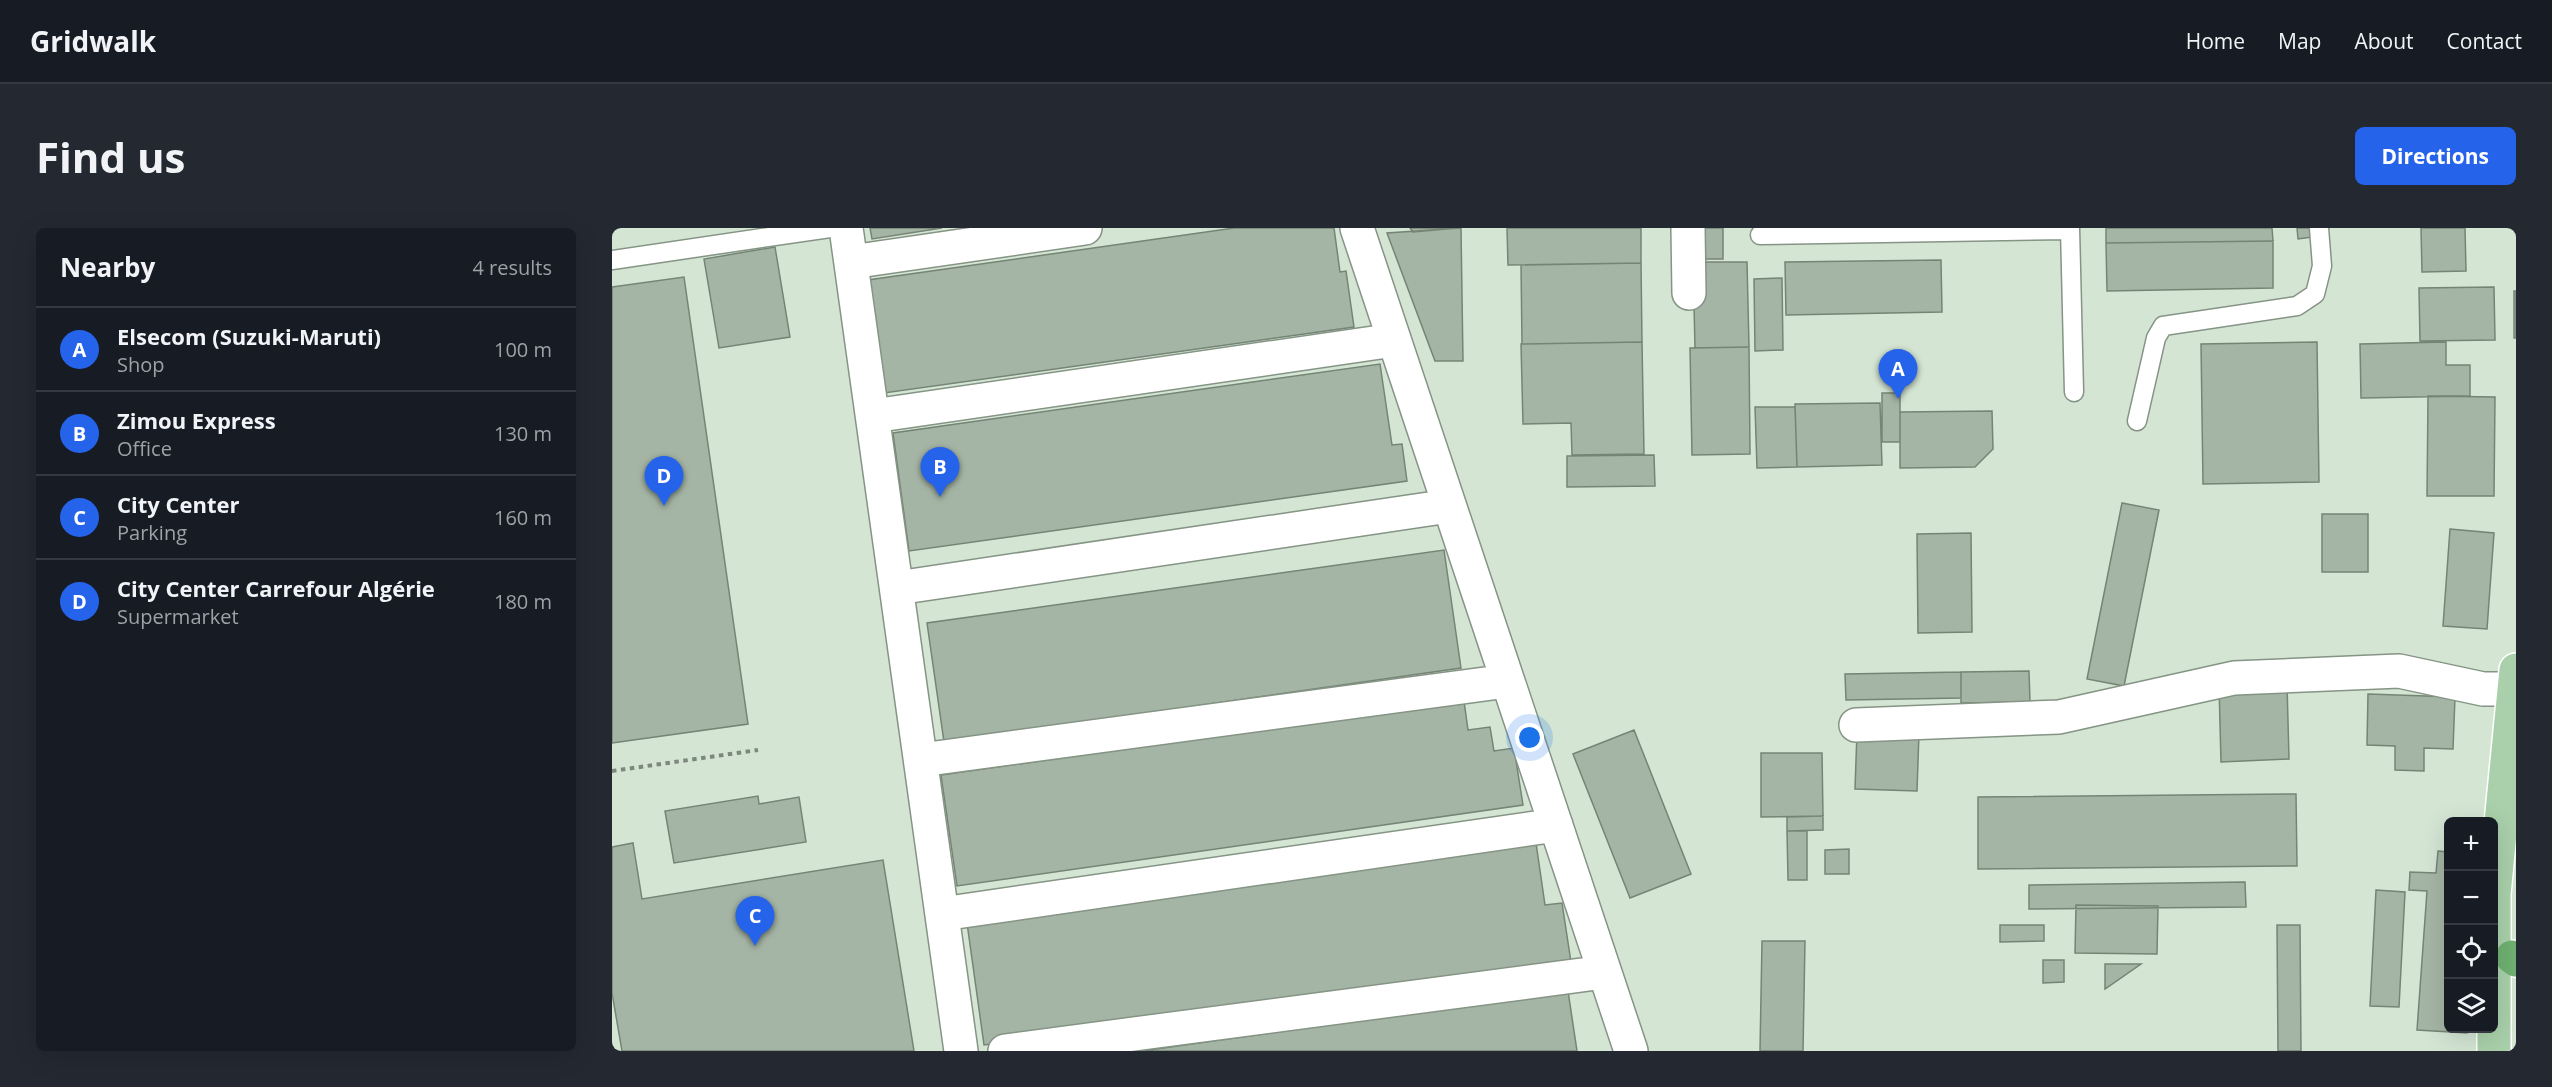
<!DOCTYPE html>
<html lang="en">
<head>
<meta charset="utf-8">
<style>
  :root { --surface:#171b24; --page:#242831; --text:#f1f3f6; --muted:#9ea1a6; --line:#363941; --accent:#2563eb }
  body { margin:0; font-family:"Open Sans",sans-serif; background:var(--page); color:var(--text) }
  .controls { position:absolute; right:18px; bottom:18px; display:grid; overflow:hidden; border-radius:9px; box-shadow:0 6px 24px #0002 }
  .controls button { width:54px; height:54px; display:grid; place-items:center; padding:0; border:0; border-bottom:2px solid var(--line); background:var(--surface); color:var(--text); font:30px sans-serif }
  .you { position:absolute; left:918px; top:510px; width:21px; height:21px; margin:-15px; border:4px solid #fff; border-radius:50%; background:#1a73e8; box-shadow:0 0 0 9px #1a73e833 }
  .badge { display:grid; place-items:center; width:39px; height:39px; border-radius:50%; background:var(--accent); color:#fff; font-size:20px; font-weight:700 }
  .pin { position:absolute; translate:-50% -50px; filter:drop-shadow(0 2px 3px #0008) }
  .pin::after { content:''; position:absolute; top:32px; width:21px; height:18px; background:inherit; clip-path:polygon(0 0,100% 0,50% 100%) }
  .list { margin:0; padding:0; list-style:none }
  h2 { display:flex; justify-content:space-between; align-items:center; height:78px; margin:0; padding:0 24px; font-size:26px }
  h2 small { font-size:20px; font-weight:400; color:var(--muted) }
  .list li { display:grid; grid-template-columns:39px 1fr auto; gap:18px; align-items:center; box-sizing:border-box; height:84px; padding:0 24px; border-top:2px solid var(--line) }
  .list b { display:block; font-size:22px; white-space:nowrap }
  .list p { margin:0; font-size:20px; white-space:nowrap; color:var(--muted) }
  .list em { font-size:20px; font-style:normal; color:var(--muted) }
  .icon { flex:none; width:33px; height:33px; fill:none; stroke:currentColor; stroke-width:2; stroke-linecap:round; stroke-linejoin:round }
  .map { position:relative; flex:none; width:1904px; height:823px; overflow:hidden; border-radius:9px }
  header { display:flex; align-items:center; gap:36px; box-sizing:border-box; height:84px; padding:0 30px; background:var(--surface); border-bottom:2px solid var(--line) }
  header strong { font-size:28px }
  nav { display:flex; gap:33px; margin-inline-start:auto; font-size:21px }
  .intro { display:flex; align-items:center; justify-content:space-between; box-sizing:border-box; height:144px; padding:0 36px }
  h1 { margin:0; font-size:42px }
  .button { padding:15px 27px; border-radius:9px; background:var(--accent); color:#fff; font-size:21px; font-weight:700 }
  main { display:flex; gap:36px; padding:0 36px }
  aside { flex:1; background:var(--surface); border-radius:9px; box-shadow:0 6px 24px #0002 }
  .map>svg:first-child { display:block }
</style>
</head>
<body>
<header>
<strong>Gridwalk</strong>
<nav><a>Home</a><a>Map</a><a>About</a><a>Contact</a></nav>
</header>
<div class="intro"><h1>Find us</h1><a class="button">Directions</a></div>
<main>
<aside>
<h2>Nearby<small>4 results</small></h2>
<ul class="list">
<li><span class="badge">A</span><div><b>Elsecom (Suzuki-Maruti)</b><p>Shop</p></div><em>100 m</em></li>
<li><span class="badge">B</span><div><b>Zimou Express</b><p>Office</p></div><em>130 m</em></li>
<li><span class="badge">C</span><div><b>City Center</b><p>Parking</p></div><em>160 m</em></li>
<li><span class="badge">D</span><div><b>City Center Carrefour Algérie</b><p>Supermarket</p></div><em>180 m</em></li>
</ul>
</aside>
<div class="map">
<svg width="1904" height="823" viewBox="0 0 1904 823">
  <rect width="100%" height="100%" fill="#d4e5d4"/>
  <path fill="#a5b5a5" stroke="#758475" stroke-width="1.5" d="M 258,0 L 330,0 L 260,11 Z
    M 622,0 L 722,0 L 728,44 L 734,43 L 742,99 L 272,165 L 256,52 Z
    M 798,0 L 846,0 L 801,4 Z
    M 849,0 L 851,133 L 823,133 L 775,5 Z
    M 895,0 L 1029,0 L 1029,35 L 896,37 Z
    M 1081,0 L 1111,0 L 1111,31 L 1081,31 Z
    M 1494,0 L 1660,0 L 1661,13 L 1494,15 Z
    M 1685,0 L 1700,0 L 1700,9 L 1686,11 Z
    M 1809,0 L 1853,0 L 1854,43 L 1810,44 Z
    M 1661,13 L 1661,60 L 1495,63 L 1494,15 Z
    M 163,19 L 178,109 L 107,120 L 92,31 Z
    M 1329,32 L 1330,84 L 1174,87 L 1173,34 Z
    M 1081,34 L 1135,34 L 1137,119 L 1083,120 Z
    M 1029,35 L 1030,114 L 910,116 L 909,37 Z
    M 72,49 L 136,496 L 0,515 L 0,59 Z
    M 1170,50 L 1171,122 L 1143,123 L 1142,51 Z
    M 1882,59 L 1883,112 L 1808,113 L 1807,60 Z
    M 1902,63 L 1904,63 L 1904,110 L 1902,110 Z
    M 1030,114 L 1032,226 L 960,227 L 959,195 L 911,196 L 909,116 Z
    M 1705,114 L 1707,254 L 1591,256 L 1589,116 Z
    M 1834,114 L 1834,137 L 1858,137 L 1858,168 L 1749,170 L 1748,116 Z
    M 1137,119 L 1138,226 L 1080,227 L 1078,120 Z
    M 768,136 L 780,217 L 790,216 L 795,253 L 297,323 L 281,205 Z
    M 1270,165 L 1288,165 L 1288,214 L 1270,214 Z
    M 1816,168 L 1883,169 L 1882,268 L 1815,268 Z
    M 1268,175 L 1270,237 L 1185,239 L 1183,176 Z
    M 1143,179 L 1183,179 L 1185,239 L 1145,240 Z
    M 1380,183 L 1381,221 L 1363,239 L 1288,240 L 1288,184 Z
    M 1042,227 L 1043,258 L 955,259 L 955,228 Z
    M 1510,275 L 1547,282 L 1512,458 L 1475,451 Z
    M 1710,286 L 1756,286 L 1756,344 L 1710,344 Z
    M 1838,301 L 1882,305 L 1875,401 L 1831,398 Z
    M 1359,305 L 1360,404 L 1306,405 L 1305,306 Z
    M 832,322 L 849,440 L 332,514 L 315,395 Z
    M 1417,443 L 1418,474 L 1349,475 L 1349,444 Z
    M 1349,444 L 1349,470 L 1234,472 L 1233,446 Z
    M 1675,456 L 1677,531 L 1609,534 L 1607,457 Z
    M 1756,466 L 1843,469 L 1841,521 L 1812,520 L 1812,543 L 1783,542 L 1783,518 L 1755,517 Z
    M 852,473 L 856,502 L 878,499 L 882,523 L 902,520 L 911,577 L 345,658 L 329,547 Z
    M 1022,502 L 1079,646 L 1018,670 L 961,526 Z
    M 1245,504 L 1307,505 L 1305,563 L 1243,561 Z
    M 1149,525 L 1210,525 L 1211,588 L 1149,589 Z
    M 1684,566 L 1685,638 L 1366,641 L 1366,569 Z
    M 146,568 L 147,576 L 187,569 L 194,614 L 62,635 L 53,583 Z
    M 1211,588 L 1211,602 L 1175,603 L 1175,589 Z
    M 1175,603 L 1195,603 L 1195,652 L 1176,652 Z
    M 21,615 L 30,671 L 271,632 L 302,823 L 10,823 L 0,765 L 0,619 Z
    M 924,615 L 933,677 L 950,675 L 959,734 L 372,817 L 355,695 Z
    M 1237,621 L 1237,646 L 1213,646 L 1213,622 Z
    M 1826,623 L 1836,624 L 1836,800 L 1856,800 L 1855,805 L 1805,802 L 1815,663 L 1797,662 L 1798,644 L 1824,645 Z
    M 1633,654 L 1634,679 L 1417,681 L 1417,657 Z
    M 1764,662 L 1793,664 L 1787,779 L 1758,778 Z
    M 1464,677 L 1546,678 L 1545,726 L 1463,725 Z
    M 1388,697 L 1432,697 L 1432,713 L 1388,714 Z
    M 1665,697 L 1688,697 L 1689,823 L 1666,823 Z
    M 1150,713 L 1193,713 L 1191,823 L 1148,823 Z
    M 1431,732 L 1452,732 L 1452,754 L 1431,755 Z
    M 1493,736 L 1529,736 L 1493,761 Z
    M 956,763 L 965,823 L 530,823 Z"/>
  <g fill="none" stroke-linecap="round" stroke-linejoin="round">
    <g stroke="#859485" stroke-width="21">
      <path id="lane" d="M 1458,0 L 1462,164
        M 1148,7 L 1458,2
        M 0,32 L 218,0
        M 1525,193 L 1544,110 L 1551,98 L 1685,78 L 1703,66 L 1710,38 L 1707,0"/>
    </g>
    <g stroke="#859485" stroke-width="36">
      <path id="street" d="M 234,0 L 349,823
        M 745,0 L 1019,823
        M 1076,0 L 1077,65
        M 239,34 L 473,0
        M 261,188 L 782,112
        M 285,360 L 837,278
        M 1244,497 L 1447,489 L 1622,450 L 1787,443 L 1871,461 L 1902,461
        M 309,532 L 895,453
        M 330,686 L 944,597
        M 393,823 L 992,744"/>
    </g>
    <g stroke="#fff" stroke-width="36">
      <path id="primary" d="M 1882,823 L 1882,666 L 1904,442"/>
    </g>
    <g stroke="#fff" stroke-width="36">
      <path id="highway" d="M 1900,729 L 1904,732"/>
    </g>
    <path stroke="#7d887d" stroke-width="4" stroke-dasharray="4.5 4.5" stroke-linecap="butt" d="M 0,543 L 146,522"/>
    <use href="#lane" stroke="#fff" stroke-width="18"/>
    <use href="#street" stroke="#fff" stroke-width="33"/>
    <use href="#primary" stroke="#a9d0aa" stroke-width="33"/>
    <use href="#highway" stroke="#6fb071" stroke-width="33"/>
  </g>
</svg>
<div class="controls">
<button>+</button>
<button>−</button>
<button><svg class="icon" aria-label="locate" viewBox="0 0 24 24"><circle cx="12" cy="12" r="6"/><path d="M12 2v4M12 18v4M2 12h4M18 12h4"/></svg></button>
<button><svg class="icon" aria-label="layers" viewBox="0 0 24 24"><path d="M12 4l9 5-9 5-9-5zM3 14l9 5 9-5"/></svg></button>
</div>
<div class="you"></div>
<div class="pin badge" style="left:1286px;top:171px">A</div>
<div class="pin badge" style="left:328px;top:269px">B</div>
<div class="pin badge" style="left:143px;top:718px">C</div>
<div class="pin badge" style="left:52px;top:278px">D</div>
</div>
</main>
</body>
</html>
